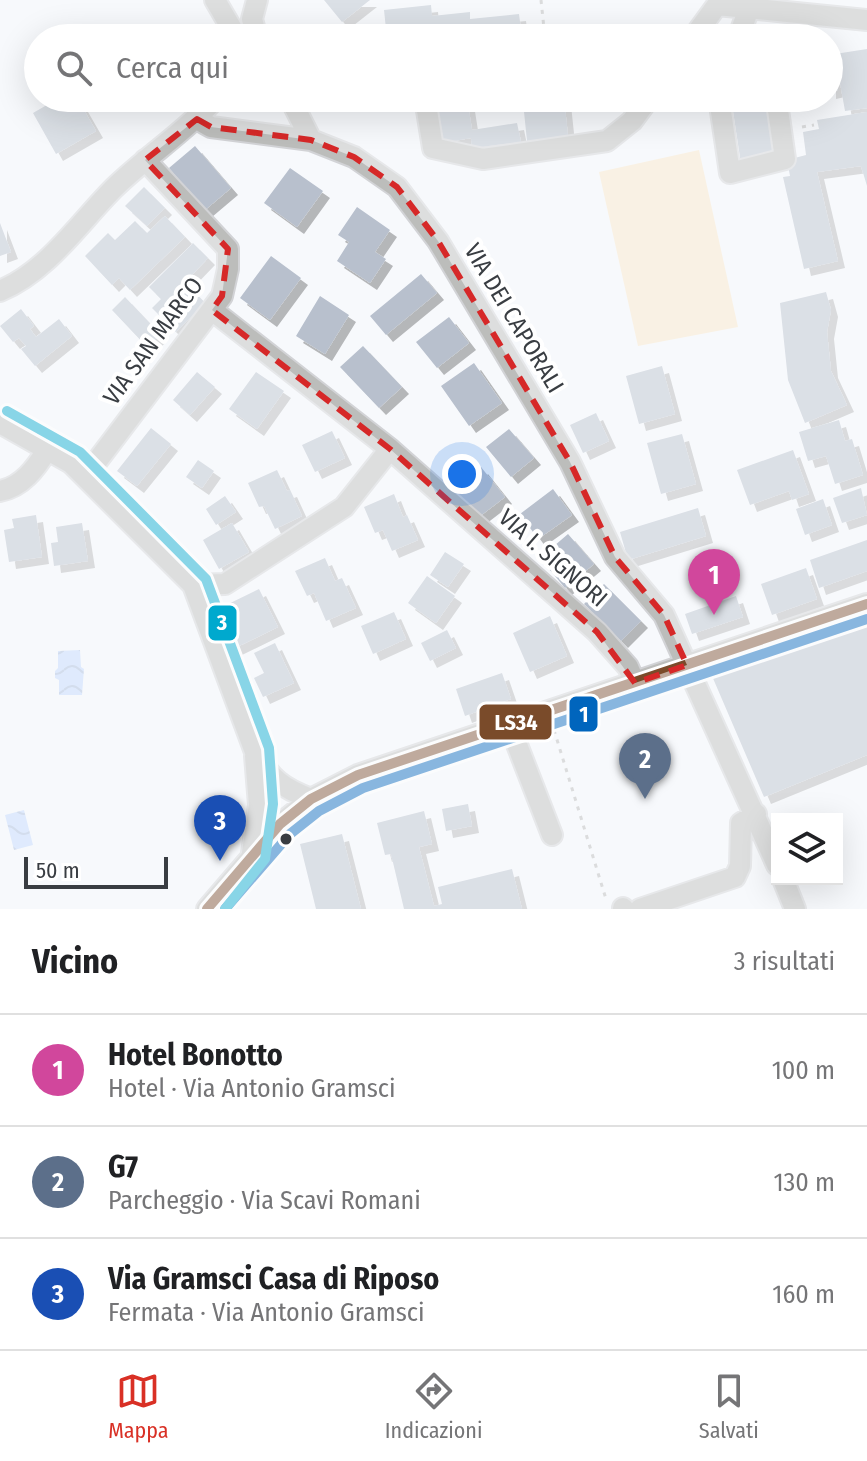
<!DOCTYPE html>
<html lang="it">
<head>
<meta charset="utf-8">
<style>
  :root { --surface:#fff; --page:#f2f2f2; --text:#202124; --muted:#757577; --line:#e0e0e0; --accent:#d93025 }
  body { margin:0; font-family:"Fira Sans Condensed",sans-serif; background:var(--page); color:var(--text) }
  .controls { position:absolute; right:24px; bottom:24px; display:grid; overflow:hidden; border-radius:0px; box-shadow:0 8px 32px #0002 }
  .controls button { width:72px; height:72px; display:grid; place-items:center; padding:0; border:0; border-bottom:2px solid var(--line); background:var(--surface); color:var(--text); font:40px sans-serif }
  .scale { position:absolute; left:24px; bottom:20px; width:144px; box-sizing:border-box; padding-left:8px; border:4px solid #393d42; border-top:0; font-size:22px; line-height:28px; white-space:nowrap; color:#393d42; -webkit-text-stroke:6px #fff; paint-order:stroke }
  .you { position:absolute; left:462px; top:474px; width:28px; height:28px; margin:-20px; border:6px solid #fff; border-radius:50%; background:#1a73e8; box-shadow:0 0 0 12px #1a73e833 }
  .badge { display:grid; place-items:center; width:52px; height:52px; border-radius:50%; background:var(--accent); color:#fff; font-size:26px; font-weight:700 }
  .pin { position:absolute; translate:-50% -66px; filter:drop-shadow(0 2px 4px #0008) }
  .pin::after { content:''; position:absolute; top:42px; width:28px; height:24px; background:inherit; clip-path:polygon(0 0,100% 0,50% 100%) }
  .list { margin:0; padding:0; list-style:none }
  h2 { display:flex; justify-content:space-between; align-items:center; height:104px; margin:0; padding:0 32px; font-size:34px }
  h2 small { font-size:26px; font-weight:400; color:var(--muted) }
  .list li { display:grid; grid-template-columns:52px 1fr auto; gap:24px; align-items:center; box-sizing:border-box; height:112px; padding:0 32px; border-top:2px solid var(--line) }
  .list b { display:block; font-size:30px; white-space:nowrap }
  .list p { margin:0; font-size:26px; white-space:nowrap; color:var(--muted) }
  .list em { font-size:26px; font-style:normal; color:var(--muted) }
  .icon { flex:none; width:44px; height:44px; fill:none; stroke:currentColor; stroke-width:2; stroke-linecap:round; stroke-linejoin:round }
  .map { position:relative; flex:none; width:867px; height:909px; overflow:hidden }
  .search { position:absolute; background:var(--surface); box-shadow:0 8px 32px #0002; left:24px; right:24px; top:24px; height:88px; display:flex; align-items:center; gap:20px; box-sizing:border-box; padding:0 28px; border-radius:44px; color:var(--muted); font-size:30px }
  .sheet { height:440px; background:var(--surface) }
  nav { display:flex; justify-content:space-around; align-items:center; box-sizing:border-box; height:112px; border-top:2px solid var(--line); background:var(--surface); font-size:22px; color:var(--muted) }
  nav a { display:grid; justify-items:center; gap:4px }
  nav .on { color:var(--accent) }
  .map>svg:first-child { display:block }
</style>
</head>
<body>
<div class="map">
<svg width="867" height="909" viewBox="0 0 867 909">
  <defs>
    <pattern id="water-waves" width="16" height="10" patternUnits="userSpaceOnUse" patternTransform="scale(2)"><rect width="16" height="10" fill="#c1d8fe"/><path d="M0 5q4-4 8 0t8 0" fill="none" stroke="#a7badb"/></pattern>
    <filter id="shadow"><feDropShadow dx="7" dy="7" stdDeviation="0" flood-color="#0004"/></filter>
  </defs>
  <rect width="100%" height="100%" fill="#f7f9fc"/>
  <path fill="#fbe7c8" d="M 699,150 L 738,327 L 638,346 L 599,172 Z"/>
  <path fill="url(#water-waves)" d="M 80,650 L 81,667 L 84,669 L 82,695 L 59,695 L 59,680 L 55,678 L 55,671 L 58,668 L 58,651 Z
    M 24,810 L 33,845 L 14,850 L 5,815 Z"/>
  <path fill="#b8c0cd" filter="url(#shadow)" d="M 324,0 L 370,0 L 342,22 Z
    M 431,5 L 432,16 L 470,12 L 470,19 L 519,14 L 522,38 L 387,38 L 384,10 Z
    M 829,46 L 838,90 L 829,92 Z
    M 867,49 L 867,108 L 845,111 L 835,54 Z
    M 59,98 L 77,98 L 96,131 L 56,154 L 33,113 Z
    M 435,98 L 467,98 L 472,130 L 517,123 L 521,142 L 472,148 L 471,138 L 442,143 Z
    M 512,98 L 564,98 L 568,136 L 527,141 L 523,102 L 512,103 Z
    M 731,98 L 765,98 L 774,160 L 741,164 Z
    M 867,112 L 867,186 L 861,166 L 817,172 L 838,261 L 804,269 L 783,177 L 790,176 L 787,160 L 806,155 L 803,132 L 819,129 L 817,120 Z
    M 195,146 L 231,188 L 205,210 L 169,168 Z
    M 290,168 L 323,191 L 297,227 L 264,203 Z
    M 144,187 L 165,208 L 147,226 L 125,206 Z
    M 357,207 L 390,230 L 375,252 L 386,259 L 370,283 L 337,261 L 349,242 L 338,235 Z
    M 165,216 L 185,237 L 130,290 L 119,278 L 112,285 L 85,256 L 108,233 L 115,240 L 135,221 L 147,233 Z
    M 0,223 L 11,252 L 0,256 Z
    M 193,243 L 208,258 L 185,282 L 205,303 L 176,332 L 152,308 L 161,299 L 149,287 Z
    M 271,256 L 301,278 L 270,320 L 240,298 Z
    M 421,274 L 437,293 L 386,335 L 370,316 Z
    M 826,292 L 831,310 L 827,332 L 831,371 L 847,405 L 805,423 L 788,380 L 780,303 Z
    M 320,296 L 349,315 L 325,354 L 296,336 Z
    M 125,297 L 160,334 L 147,347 L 112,310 Z
    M 21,309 L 34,326 L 30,329 L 36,337 L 59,319 L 72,336 L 35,366 L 21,349 L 26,346 L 19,338 L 13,342 L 0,326 Z
    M 449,317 L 469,343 L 437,368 L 416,342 Z
    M 363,346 L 402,387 L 379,408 L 340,367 Z
    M 474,363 L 502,403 L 469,426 L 441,386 Z
    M 662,366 L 675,414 L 639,424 L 626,376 Z
    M 197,372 L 215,387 L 190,415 L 173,400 Z
    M 256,372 L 284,391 L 257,429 L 229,409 Z
    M 596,413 L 609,441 L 583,453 L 570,425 Z
    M 839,420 L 845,441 L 852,439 L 863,475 L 835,484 L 826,456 L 808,461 L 799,432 Z
    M 151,428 L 171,444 L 137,486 L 117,471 Z
    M 509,429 L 534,458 L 511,477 L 486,447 Z
    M 332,431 L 345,458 L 315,472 L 302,445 Z
    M 682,434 L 696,484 L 661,494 L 647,443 Z
    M 793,450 L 809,494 L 792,500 L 789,491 L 750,505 L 737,470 Z
    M 198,460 L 214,471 L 202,488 L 186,477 Z
    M 481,467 L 505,497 L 475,520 L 452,491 Z
    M 277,470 L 287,491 L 290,490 L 302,516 L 275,529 L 264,506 L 259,507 L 248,483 Z
    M 861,488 L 867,515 L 842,523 L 833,498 Z
    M 553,489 L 572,515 L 538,539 L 520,514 Z
    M 394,494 L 403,517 L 407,515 L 418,540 L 392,551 L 383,530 L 375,533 L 364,507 Z
    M 225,496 L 236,512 L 216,525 L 206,509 Z
    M 823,499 L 832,525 L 805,535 L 796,509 Z
    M 698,508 L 706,536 L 628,560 L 620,532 Z
    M 36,515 L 42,557 L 9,562 L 4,530 L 14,528 L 12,519 Z
    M 82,523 L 88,561 L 54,566 L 51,543 L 58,542 L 56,527 Z
    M 232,523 L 249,552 L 219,569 L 203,540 Z
    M 568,534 L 594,564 L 565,588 L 540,558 Z
    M 867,540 L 867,571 L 819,588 L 810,560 Z
    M 445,552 L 464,564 L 448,587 L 430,575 Z
    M 325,558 L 335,581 L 342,578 L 356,608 L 326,621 L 314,593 L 307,596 L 295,571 Z
    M 806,568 L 817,599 L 772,615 L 761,584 Z
    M 427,576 L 455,596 L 436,623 L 408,603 Z
    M 604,584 L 641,621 L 621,641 L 584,604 Z
    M 259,589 L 278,627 L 235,648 L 216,610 Z
    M 736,596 L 743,617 L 692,634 L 685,614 Z
    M 394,612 L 406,639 L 373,654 L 361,626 Z
    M 550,616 L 567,656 L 530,672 L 513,633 Z
    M 867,622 L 867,755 L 764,797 L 712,676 Z
    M 447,630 L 456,648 L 430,661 L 421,643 Z
    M 275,643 L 294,683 L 263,697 L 254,678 L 264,673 L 254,653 Z
    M 502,673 L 511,699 L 465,716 L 456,689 Z
    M 468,804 L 472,826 L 446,831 L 442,809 Z
    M 424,811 L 432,844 L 419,847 L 434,906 L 442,904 L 438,887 L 512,869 L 522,909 L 404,909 L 391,854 L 385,855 L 377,823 Z
    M 342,834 L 361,909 L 316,909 L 300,844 Z"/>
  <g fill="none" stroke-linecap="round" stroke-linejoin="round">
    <g stroke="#d2d3d6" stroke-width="24">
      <path id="minor" d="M 215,0 L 232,29 L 233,38
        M 257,0 L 252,19 L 257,38
        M 693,38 L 717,5 L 867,20
        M 738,38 L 750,6
        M 290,98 L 311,140
        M 425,98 L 433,148 L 483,159 L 607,141 L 632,121 L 649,98
        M 719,98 L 730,173 L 785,159 L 778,110
        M 197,119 L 211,127 L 311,140 L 354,157 L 397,187 L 438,241 L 570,462 L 615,557 L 664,615 L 777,865
        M 0,291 C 48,271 79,223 114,188 C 147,156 185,132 216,98
        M 212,310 L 390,449 L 597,632 L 628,667 L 635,683
        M 0,423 L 71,463 L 193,585 L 255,752 C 271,779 282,788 311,799
        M 85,477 L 222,296 L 228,269 L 228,249 L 145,160
        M 0,491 C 22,487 36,468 47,450
        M 193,585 L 225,584 L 344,507 L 390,449
        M 509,724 L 552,835
        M 252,853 L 259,805 L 255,756
        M 783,879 L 795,909
        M 623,908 L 624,909
        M 207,909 L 280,824 L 311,799 L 358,775 L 867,604
        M 640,909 L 735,877 L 740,866 L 741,823 L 756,814"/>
    </g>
    <path stroke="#b8b8b8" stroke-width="3" stroke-dasharray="4 6" stroke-linecap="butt" d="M 541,0 L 545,38
      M 802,127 L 814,125
      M 554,730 L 606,899"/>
    <use href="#minor" stroke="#bcbdbb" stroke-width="20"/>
    <g stroke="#fff" stroke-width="16">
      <path id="bus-1" d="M 207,909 L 280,824 L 311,799 L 358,775 L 867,604"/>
    </g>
    <g stroke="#fff" stroke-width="16">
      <path id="bus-2" d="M 225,909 L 290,834 L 319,811 L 363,788 L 867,619"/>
    </g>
    <g stroke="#fff" stroke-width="16">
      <path id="bus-3" d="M 7,411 L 80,452 L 206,579 L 269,748 L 273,804 L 265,859 L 225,909"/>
    </g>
    <use href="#bus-1" stroke="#7a4b2a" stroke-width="10"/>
    <use href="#bus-2" stroke="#0065bd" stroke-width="10"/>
    <use href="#bus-3" stroke="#00a9ce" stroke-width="10"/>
  </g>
  <path d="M0 0H867V909H0ZM 197,119 L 211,127 L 311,140 L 354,157 L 397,187 L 438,241 L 570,462 L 615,557 L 664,615 L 687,665 L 635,683 L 597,632 L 390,449 L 212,310 L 222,296 L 228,249 L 145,160 Z" fill="#f7f9fc" fill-opacity=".55" fill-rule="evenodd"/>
  <path fill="none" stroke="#d62828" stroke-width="6" stroke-dasharray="16 10" stroke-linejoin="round" d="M 197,119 L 211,127 L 311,140 L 354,157 L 397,187 L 438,241 L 570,462 L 615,557 L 664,615 L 687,665 L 635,683 L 597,632 L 390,449 L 212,310 L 222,296 L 228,249 L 145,160 Z"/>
  <circle fill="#393d42" stroke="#fff" stroke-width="3" cx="286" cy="839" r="7"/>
  <g text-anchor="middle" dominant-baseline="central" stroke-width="8" stroke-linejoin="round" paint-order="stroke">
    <g font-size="24" fill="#393d42" stroke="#fff">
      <text transform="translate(514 318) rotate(59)">VIA DEI CAPORALI</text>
      <text transform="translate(153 341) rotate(-54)">VIA SAN MARCO</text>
      <text transform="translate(553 558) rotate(41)">VIA I. SIGNORI</text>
    </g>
  </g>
  <g stroke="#fff" stroke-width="3">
    <rect x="207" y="604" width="31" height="38" rx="8" fill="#00a9ce"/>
    <rect x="568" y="695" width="31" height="38" rx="8" fill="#0065bd"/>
    <rect x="478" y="703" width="75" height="38" rx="8" fill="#7a4b2a"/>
  </g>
  <g font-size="22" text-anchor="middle" font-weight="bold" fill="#fff">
    <text x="222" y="630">3</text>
    <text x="584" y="722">1</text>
    <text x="516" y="730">LS34</text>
  </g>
</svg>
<div class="controls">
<button><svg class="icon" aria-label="layers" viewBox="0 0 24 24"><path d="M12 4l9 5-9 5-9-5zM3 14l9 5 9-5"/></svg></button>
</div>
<div class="scale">50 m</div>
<div class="you"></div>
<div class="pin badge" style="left:714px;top:615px;background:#d1479c">1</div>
<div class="pin badge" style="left:645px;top:799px;background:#5c6f8a">2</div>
<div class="pin badge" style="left:220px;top:861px;background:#1a4fb4">3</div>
<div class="search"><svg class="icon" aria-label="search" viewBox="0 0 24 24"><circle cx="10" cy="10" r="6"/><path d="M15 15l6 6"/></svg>Cerca qui</div>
</div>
<section class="sheet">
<h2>Vicino<small>3 risultati</small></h2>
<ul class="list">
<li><span class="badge" style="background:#d1479c">1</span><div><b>Hotel Bonotto</b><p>Hotel · Via Antonio Gramsci</p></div><em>100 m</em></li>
<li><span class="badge" style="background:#5c6f8a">2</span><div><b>G7</b><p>Parcheggio · Via Scavi Romani</p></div><em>130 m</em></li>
<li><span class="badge" style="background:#1a4fb4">3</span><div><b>Via Gramsci Casa di Riposo</b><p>Fermata · Via Antonio Gramsci</p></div><em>160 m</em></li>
</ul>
</section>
<nav>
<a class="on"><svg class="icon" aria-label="map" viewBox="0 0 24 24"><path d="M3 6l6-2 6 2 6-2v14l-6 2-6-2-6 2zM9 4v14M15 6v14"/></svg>Mappa</a>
<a><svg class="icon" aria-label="directions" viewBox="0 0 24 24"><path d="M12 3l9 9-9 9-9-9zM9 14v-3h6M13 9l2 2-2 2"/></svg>Indicazioni</a>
<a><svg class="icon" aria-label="saved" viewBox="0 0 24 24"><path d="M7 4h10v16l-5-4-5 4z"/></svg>Salvati</a>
</nav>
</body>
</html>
